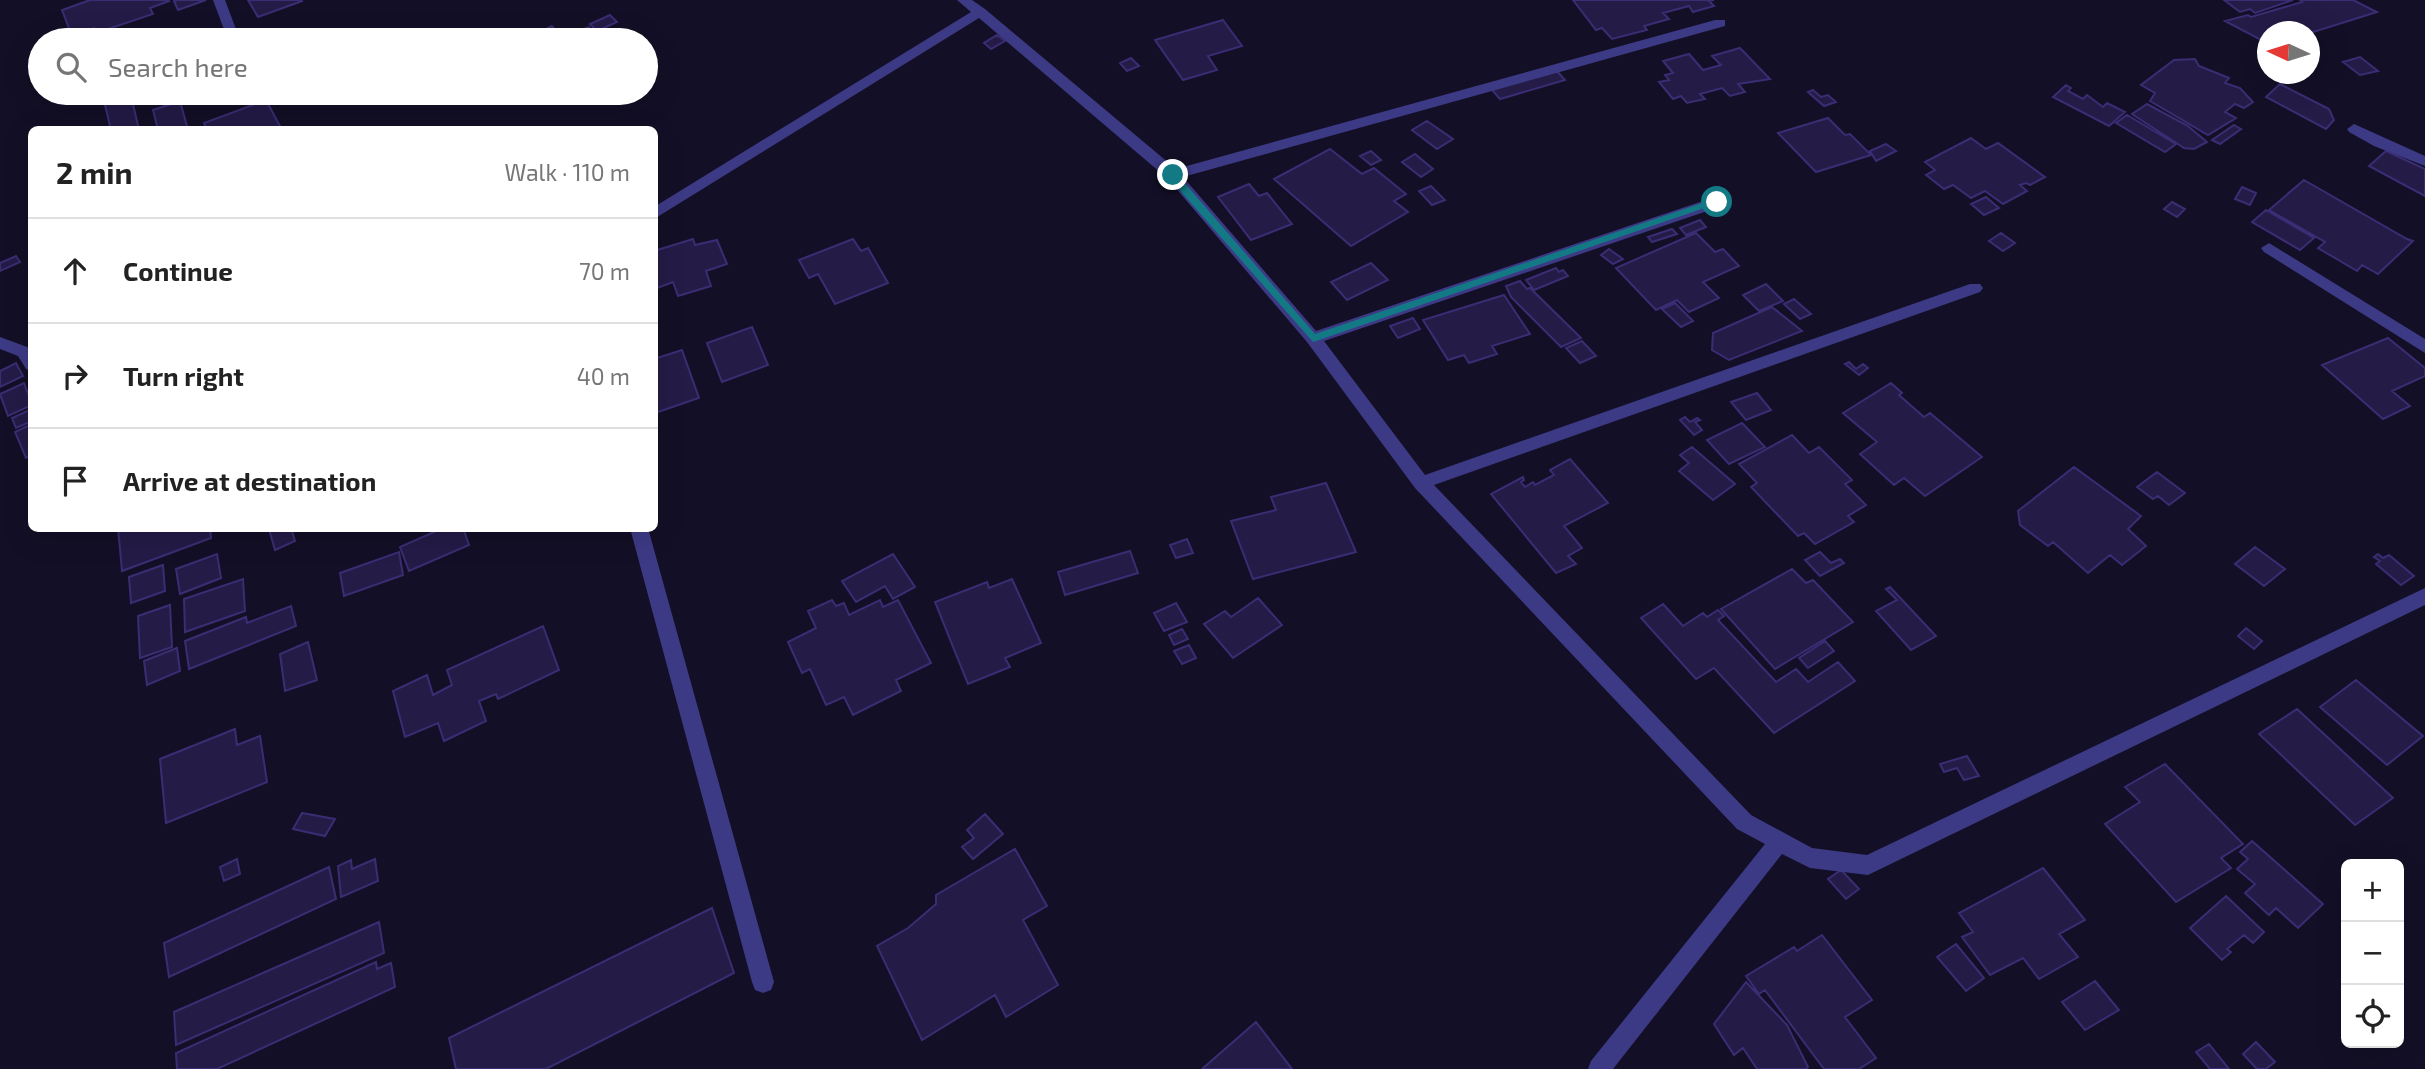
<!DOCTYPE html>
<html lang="en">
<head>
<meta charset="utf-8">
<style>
  :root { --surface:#fff; --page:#f6f6f6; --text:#222; --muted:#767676; --line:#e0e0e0 }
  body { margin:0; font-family:"Exo 2",sans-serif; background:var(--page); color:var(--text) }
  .controls { position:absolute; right:21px; bottom:21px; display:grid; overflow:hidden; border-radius:10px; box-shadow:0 7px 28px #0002 }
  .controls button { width:63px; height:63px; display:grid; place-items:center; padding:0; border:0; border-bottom:2px solid var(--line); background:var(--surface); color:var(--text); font:35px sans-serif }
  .compass { position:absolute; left:2257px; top:21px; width:63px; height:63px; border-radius:50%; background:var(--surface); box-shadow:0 7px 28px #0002; rotate:274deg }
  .stop { position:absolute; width:21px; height:21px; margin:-16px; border:5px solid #137a85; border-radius:50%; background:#fff }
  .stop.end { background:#137a85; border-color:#fff; box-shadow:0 2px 7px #0008 }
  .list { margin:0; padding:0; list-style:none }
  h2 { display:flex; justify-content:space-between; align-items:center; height:91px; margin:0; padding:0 28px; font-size:30px }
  h2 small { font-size:23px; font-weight:400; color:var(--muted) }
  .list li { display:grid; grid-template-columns:46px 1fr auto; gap:21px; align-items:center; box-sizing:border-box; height:105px; padding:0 28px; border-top:2px solid var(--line) }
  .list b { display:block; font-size:26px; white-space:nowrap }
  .list em { font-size:23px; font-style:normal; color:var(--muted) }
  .icon { flex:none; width:38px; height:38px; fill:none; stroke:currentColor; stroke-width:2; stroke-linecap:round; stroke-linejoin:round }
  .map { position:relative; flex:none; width:2425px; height:1069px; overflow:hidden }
  .search { position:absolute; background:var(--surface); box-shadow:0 7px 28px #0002; left:28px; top:28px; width:630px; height:77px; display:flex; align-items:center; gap:18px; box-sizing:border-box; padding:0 24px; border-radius:38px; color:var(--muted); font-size:26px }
  .panel { position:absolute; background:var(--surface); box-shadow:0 7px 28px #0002; left:28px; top:126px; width:630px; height:406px; border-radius:10px }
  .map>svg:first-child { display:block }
</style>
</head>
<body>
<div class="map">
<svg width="2425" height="1069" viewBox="0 0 2425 1069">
  <rect width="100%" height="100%" fill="#130f26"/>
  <path fill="#241b47" stroke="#3b2d73" stroke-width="2" d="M 90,0 L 168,0 L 169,1 L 150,8 L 153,14 L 96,33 L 94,28 L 72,36 L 62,10 Z
    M 177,0 L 206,0 L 178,10 L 174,1 Z
    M 248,0 L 301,0 L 302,1 L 258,17 Z
    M 1573,0 L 1714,0 L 1709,1 L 1714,6 L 1693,12 L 1689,6 L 1663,13 L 1669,19 L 1644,26 L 1647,30 L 1612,39 L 1602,28 L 1596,30 Z
    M 2224,0 L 2293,0 L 2255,13 L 2250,9 L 2240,12 Z
    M 2300,0 L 2353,0 L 2377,12 L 2310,33 L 2268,32 L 2268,40 L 2263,41 L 2225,21 L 2248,15 L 2251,17 L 2302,2 Z
    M 610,15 L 617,22 L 597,31 L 590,24 Z
    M 1223,20 L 1242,46 L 1208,56 L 1217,70 L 1183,80 L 1155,40 Z
    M 552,26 L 560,36 L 545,40 L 538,33 Z
    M 589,27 L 592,34 L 573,40 L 570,34 Z
    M 997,35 L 1005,41 L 991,49 L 984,43 Z
    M 1740,48 L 1770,79 L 1738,84 L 1745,92 L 1730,96 L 1722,88 L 1700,94 L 1705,99 L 1687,103 L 1681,96 L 1673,99 L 1659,82 L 1669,80 L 1665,75 L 1673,73 L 1663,61 L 1689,54 L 1703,70 L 1721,65 L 1712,56 Z
    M 2360,57 L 2378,71 L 2360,75 L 2343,62 Z
    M 1131,58 L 1139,66 L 1127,71 L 1120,63 Z
    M 2195,59 L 2199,66 L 2229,78 L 2225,83 L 2240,88 L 2253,102 L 2244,108 L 2235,104 L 2225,112 L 2236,118 L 2208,135 L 2150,101 L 2155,93 L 2141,85 L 2174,60 Z
    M 1556,70 L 1565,80 L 1500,99 L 1492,90 Z
    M 2280,84 L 2329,109 L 2334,120 L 2326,129 L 2266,97 Z
    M 2066,85 L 2071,88 L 2068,91 L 2083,99 L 2087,95 L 2103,107 L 2107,103 L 2125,112 L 2109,126 L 2053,97 Z
    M 1813,90 L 1821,97 L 1828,95 L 1836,102 L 1824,106 L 1808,92 Z
    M 115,93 L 166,93 L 133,104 L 139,130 L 111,130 L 103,97 Z
    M 266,100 L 282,130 L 207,130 L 204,123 Z
    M 180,101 L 188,130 L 158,130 L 153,110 Z
    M 2147,104 L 2188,126 L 2207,142 L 2194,149 L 2184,148 L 2132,114 Z
    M 2127,115 L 2176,144 L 2165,152 L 2116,123 Z
    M 1828,118 L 1845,135 L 1850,134 L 1871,155 L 1816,172 L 1778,133 Z
    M 1427,121 L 1453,139 L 1437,149 L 1412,130 Z
    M 2234,125 L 2241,129 L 2220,144 L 2212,140 Z
    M 1971,138 L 1986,149 L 1998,143 L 2045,177 L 2030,185 L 2026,183 L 2020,185 L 2027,191 L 2003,204 L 1985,191 L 1971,198 L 1953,185 L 1944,189 L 1926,175 L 1935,170 L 1925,162 Z
    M 1886,144 L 1896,151 L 1876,161 L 1870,151 Z
    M 1330,149 L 1362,174 L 1374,168 L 1406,194 L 1394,201 L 1408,212 L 1351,246 L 1274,179 Z
    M 1371,151 L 1381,160 L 1371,165 L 1360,156 Z
    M 2386,151 L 2425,169 L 2425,196 L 2369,166 Z
    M 1415,154 L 1433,169 L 1421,177 L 1402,162 Z
    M 2304,180 L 2407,239 L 2413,241 L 2378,274 L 2362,265 L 2357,271 L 2318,248 L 2325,242 L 2269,210 Z
    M 1249,184 L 1259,196 L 1267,193 L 1292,224 L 1251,240 L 1218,197 Z
    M 1431,186 L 1445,200 L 1432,205 L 1419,191 Z
    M 2242,187 L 2256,193 L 2250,205 L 2235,199 Z
    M 1986,197 L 1999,208 L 1984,215 L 1971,204 Z
    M 2172,202 L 2185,209 L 2177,217 L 2164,209 Z
    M 2266,210 L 2314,238 L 2300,250 L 2252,222 Z
    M 1700,220 L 1706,227 L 1686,235 L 1680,228 Z
    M 1672,229 L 1677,234 L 1652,242 L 1648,237 Z
    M 1696,233 L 1715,252 L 1723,249 L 1739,266 L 1703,282 L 1719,298 L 1689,312 L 1677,300 L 1656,310 L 1616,268 Z
    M 2001,233 L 2015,243 L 2003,251 L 1989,241 Z
    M 693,239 L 695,245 L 717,240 L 727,264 L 706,271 L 711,286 L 678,296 L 673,282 L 657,288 L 654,251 Z
    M 853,239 L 861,251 L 868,248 L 888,283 L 835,304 L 818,274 L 809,278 L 799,260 Z
    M 1609,249 L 1623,259 L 1613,264 L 1601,255 Z
    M 16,256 L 20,262 L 0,271 L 0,263 Z
    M 1371,263 L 1388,280 L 1347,300 L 1331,282 Z
    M 1556,268 L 1559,272 L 1563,270 L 1568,276 L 1534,290 L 1526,280 Z
    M 1520,281 L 1527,289 L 1530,288 L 1581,338 L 1561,347 L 1511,297 L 1506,286 Z
    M 1766,284 L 1783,301 L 1759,311 L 1743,295 Z
    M 1504,295 L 1530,334 L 1492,346 L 1497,354 L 1469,363 L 1464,355 L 1448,360 L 1423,320 Z
    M 1794,299 L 1811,314 L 1800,319 L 1784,304 Z
    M 1675,303 L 1693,321 L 1681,327 L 1662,309 Z
    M 1772,307 L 1802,331 L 1729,360 L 1712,350 L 1713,333 Z
    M 1413,318 L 1420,329 L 1398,338 L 1390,326 Z
    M 752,327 L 768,365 L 722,382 L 707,343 Z
    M 2388,338 L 2425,368 L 2425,376 L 2392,391 L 2410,406 L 2383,419 L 2322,365 Z
    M 1582,341 L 1596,356 L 1580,363 L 1566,348 Z
    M 682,350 L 699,398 L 655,413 L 654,359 Z
    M 1849,362 L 1856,369 L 1863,364 L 1868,368 L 1859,375 L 1845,364 Z
    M 16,363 L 23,376 L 0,387 L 0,371 Z
    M 24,383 L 32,405 L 8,416 L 0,394 Z
    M 1891,383 L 1902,393 L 1899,395 L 1924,417 L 1930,413 L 1982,457 L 1925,496 L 1904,478 L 1894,485 L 1860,454 L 1877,442 L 1843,413 Z
    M 1757,393 L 1771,410 L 1746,420 L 1731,402 Z
    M 32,409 L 32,421 L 16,428 L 12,418 Z
    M 1685,417 L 1690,422 L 1697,418 L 1700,420 L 1695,422 L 1702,430 L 1694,435 L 1680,420 Z
    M 1742,423 L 1765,447 L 1729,464 L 1707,440 Z
    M 32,424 L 32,455 L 26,458 L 15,432 Z
    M 1792,435 L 1809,453 L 1819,447 L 1852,480 L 1845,484 L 1866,505 L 1848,516 L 1854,522 L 1815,544 L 1804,533 L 1798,536 L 1751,487 L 1757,483 L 1739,464 Z
    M 1692,447 L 1735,484 L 1713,500 L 1679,471 L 1689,463 L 1680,455 Z
    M 1570,459 L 1608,503 L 1564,526 L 1582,548 L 1568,556 L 1576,564 L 1556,573 L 1491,494 L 1523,477 L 1524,480 L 1521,482 L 1525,487 L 1533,482 L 1535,485 L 1554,475 L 1550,470 Z
    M 2074,467 L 2141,516 L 2128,529 L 2146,546 L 2122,565 L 2110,555 L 2088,573 L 2053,542 L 2048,546 L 2020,525 L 2018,511 Z
    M 2157,472 L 2185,493 L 2169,505 L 2158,496 L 2153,499 L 2137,487 Z
    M 1326,483 L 1356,552 L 1253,579 L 1231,521 L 1276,510 L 1271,497 Z
    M 118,528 L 210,528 L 211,538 L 122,571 Z
    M 291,528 L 295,541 L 275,550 L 269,529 Z
    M 443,528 L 463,528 L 469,545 L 409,571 L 400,547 Z
    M 1187,539 L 1193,553 L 1176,558 L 1170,545 Z
    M 2255,547 L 2285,569 L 2264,586 L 2235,564 Z
    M 1130,551 L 1138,573 L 1065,595 L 1058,572 Z
    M 399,552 L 403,575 L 344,596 L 340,573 Z
    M 1820,552 L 1831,563 L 1840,559 L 1844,563 L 1820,576 L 1805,560 Z
    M 217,554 L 221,578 L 180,594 L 176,569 Z
    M 893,554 L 915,587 L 893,599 L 885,586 L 856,602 L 842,581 Z
    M 2378,554 L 2383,558 L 2389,555 L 2414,576 L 2401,585 L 2376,564 L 2380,561 L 2374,557 Z
    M 163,565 L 165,591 L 131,603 L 129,577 Z
    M 1792,569 L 1806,583 L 1813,580 L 1853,622 L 1775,669 L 1721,609 Z
    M 243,579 L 245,611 L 185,632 L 184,599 Z
    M 1012,579 L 1041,643 L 1005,658 L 1010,667 L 968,684 L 935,602 L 987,582 L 989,588 Z
    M 1890,587 L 1936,636 L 1911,650 L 1876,611 L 1897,600 L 1886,589 Z
    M 1258,598 L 1282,625 L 1233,658 L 1204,624 L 1225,611 L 1231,617 Z
    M 832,600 L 836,606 L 844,603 L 849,615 L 880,600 L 883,607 L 898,600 L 931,663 L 896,680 L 901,691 L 853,715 L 844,697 L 826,705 L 810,669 L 802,673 L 788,642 L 816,628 L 808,611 Z
    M 1176,603 L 1187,622 L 1164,631 L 1154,613 Z
    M 1663,604 L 1683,626 L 1703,613 L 1707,617 L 1718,610 L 1724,616 L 1718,620 L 1776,682 L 1796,669 L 1808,682 L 1838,662 L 1855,681 L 1774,733 L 1714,668 L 1696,679 L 1641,618 Z
    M 170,605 L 172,647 L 140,658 L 138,616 Z
    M 291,606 L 296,626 L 189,669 L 185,641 L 246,617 L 247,623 Z
    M 543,626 L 559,670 L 498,699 L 496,694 L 479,701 L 486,721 L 444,741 L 438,723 L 405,737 L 393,691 L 427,675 L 433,695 L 452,685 L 447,670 Z
    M 2246,628 L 2262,641 L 2254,649 L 2238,636 Z
    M 1182,629 L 1188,639 L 1174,645 L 1169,635 Z
    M 1825,641 L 1834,651 L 1808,668 L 1799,658 Z
    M 308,642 L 317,680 L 285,691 L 280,654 Z
    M 1189,645 L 1196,658 L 1182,664 L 1174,651 Z
    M 177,648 L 180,671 L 147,685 L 144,661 Z
    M 2356,680 L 2423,736 L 2387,765 L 2320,707 Z
    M 2297,709 L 2393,798 L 2355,825 L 2259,734 Z
    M 235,729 L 237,745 L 260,736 L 267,782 L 166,823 L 160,759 Z
    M 1967,756 L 1979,776 L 1964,780 L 1957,768 L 1944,772 L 1940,764 Z
    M 2165,764 L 2243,844 L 2221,858 L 2231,868 L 2176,902 L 2105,824 L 2140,802 L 2125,787 Z
    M 302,813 L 335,819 L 325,836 L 293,829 Z
    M 985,814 L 1003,834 L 973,859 L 962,847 L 974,838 L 967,830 Z
    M 2252,841 L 2323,904 L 2298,928 L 2276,908 L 2269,915 L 2245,893 L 2255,884 L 2237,869 L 2248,859 L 2240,852 Z
    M 1015,849 L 1047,906 L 1023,920 L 1058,985 L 1006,1017 L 995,995 L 922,1040 L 877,946 L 908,928 L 936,904 L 936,895 Z
    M 237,859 L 240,874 L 224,881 L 220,867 Z
    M 375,859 L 378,881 L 341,897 L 338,866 L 351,860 L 352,869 Z
    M 329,867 L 336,899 L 169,977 L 164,943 Z
    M 2043,868 L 2085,920 L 2059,934 L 2078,957 L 2039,979 L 2023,958 L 1990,975 L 1962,937 L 1973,932 L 1959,913 Z
    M 1841,870 L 1859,889 L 1846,899 L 1828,879 Z
    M 2226,896 L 2264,932 L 2253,943 L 2244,935 L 2227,949 L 2231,952 L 2222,960 L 2190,928 Z
    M 712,908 L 734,973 L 546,1069 L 456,1069 L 449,1038 Z
    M 379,922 L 384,953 L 176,1045 L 174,1012 Z
    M 1822,935 L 1872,1000 L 1845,1017 L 1876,1058 L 1859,1069 L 1824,1069 L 1765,990 L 1759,994 L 1746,976 L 1794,947 L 1797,951 Z
    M 1956,944 L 1984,978 L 1966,991 L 1937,957 Z
    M 376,962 L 377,969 L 391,963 L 395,987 L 217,1069 L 177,1069 L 176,1053 Z
    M 2095,981 L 2119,1010 L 2085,1030 L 2062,1002 Z
    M 1746,982 L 1787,1025 L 1808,1067 L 1806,1069 L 1757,1069 L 1743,1048 L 1734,1055 L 1714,1024 Z
    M 1256,1022 L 1292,1069 L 1202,1069 Z
    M 2256,1042 L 2275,1062 L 2266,1069 L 2257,1069 L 2243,1054 Z
    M 2209,1044 L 2229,1069 L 2210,1069 L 2196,1052 Z"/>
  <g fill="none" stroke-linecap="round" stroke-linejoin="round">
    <path fill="#3d3a85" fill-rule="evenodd" d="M 213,0 L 225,0 L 240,40 L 228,40 Z
      M 957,0 L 972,0 L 985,9 L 1176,169 L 1715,20 L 1725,20 L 1725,26 L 1183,177 L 1316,331 L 1712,198 L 1722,198 L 1724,202 L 1722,206 L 1324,341 L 1425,475 L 1970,284 L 1980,284 L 1983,288 L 1980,292 L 1434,485 L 1751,815 L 1812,848 L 1867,855 L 2425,588 L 2425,605 L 1868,875 L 1810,868 L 1782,854 L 1613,1069 L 1588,1069 L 1591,1061 L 1765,844 L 1737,829 L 1415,488 L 1307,342 L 1168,179 L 979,18 L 654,219 L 654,207 L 971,12 Z
      M 247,93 L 261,93 L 262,95 L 255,100 Z
      M 2354,124 L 2425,156 L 2425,166 L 2374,146 L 2349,132 L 2347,129 Z
      M 2269,243 L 2425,339 L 2425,353 L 2264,252 L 2261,248 Z
      M 0,337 L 30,348 L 32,371 L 26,369 L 18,356 L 0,349 Z
      M 630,528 L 648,528 L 774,982 L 771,990 L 763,993 L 755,990 L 752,982 Z"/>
  </g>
  <path fill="#137a85" d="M 1169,173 L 1176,173 L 1315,334 L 1714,199 L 1722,202 L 1313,342 L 1169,178 Z"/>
</svg>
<div class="controls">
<button>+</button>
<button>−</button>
<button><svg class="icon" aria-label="locate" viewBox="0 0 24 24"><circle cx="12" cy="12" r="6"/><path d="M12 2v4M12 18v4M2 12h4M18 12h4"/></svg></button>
</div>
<svg class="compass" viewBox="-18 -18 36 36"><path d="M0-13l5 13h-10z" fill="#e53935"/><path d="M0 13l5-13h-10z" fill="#767676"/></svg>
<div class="stop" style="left:1717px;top:202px"></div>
<div class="stop end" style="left:1173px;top:175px"></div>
<div class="search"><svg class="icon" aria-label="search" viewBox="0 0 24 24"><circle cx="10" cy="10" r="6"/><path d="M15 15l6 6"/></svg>Search here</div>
<section class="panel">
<h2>2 min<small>Walk · 110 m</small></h2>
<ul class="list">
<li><svg class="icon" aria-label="ahead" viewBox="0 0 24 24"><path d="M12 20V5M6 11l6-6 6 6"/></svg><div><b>Continue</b></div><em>70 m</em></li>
<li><svg class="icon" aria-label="right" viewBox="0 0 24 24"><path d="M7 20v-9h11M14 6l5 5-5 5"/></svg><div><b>Turn right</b></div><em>40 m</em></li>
<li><svg class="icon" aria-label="arrive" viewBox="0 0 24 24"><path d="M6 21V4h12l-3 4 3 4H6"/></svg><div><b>Arrive at destination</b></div></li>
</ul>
</section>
</div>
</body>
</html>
